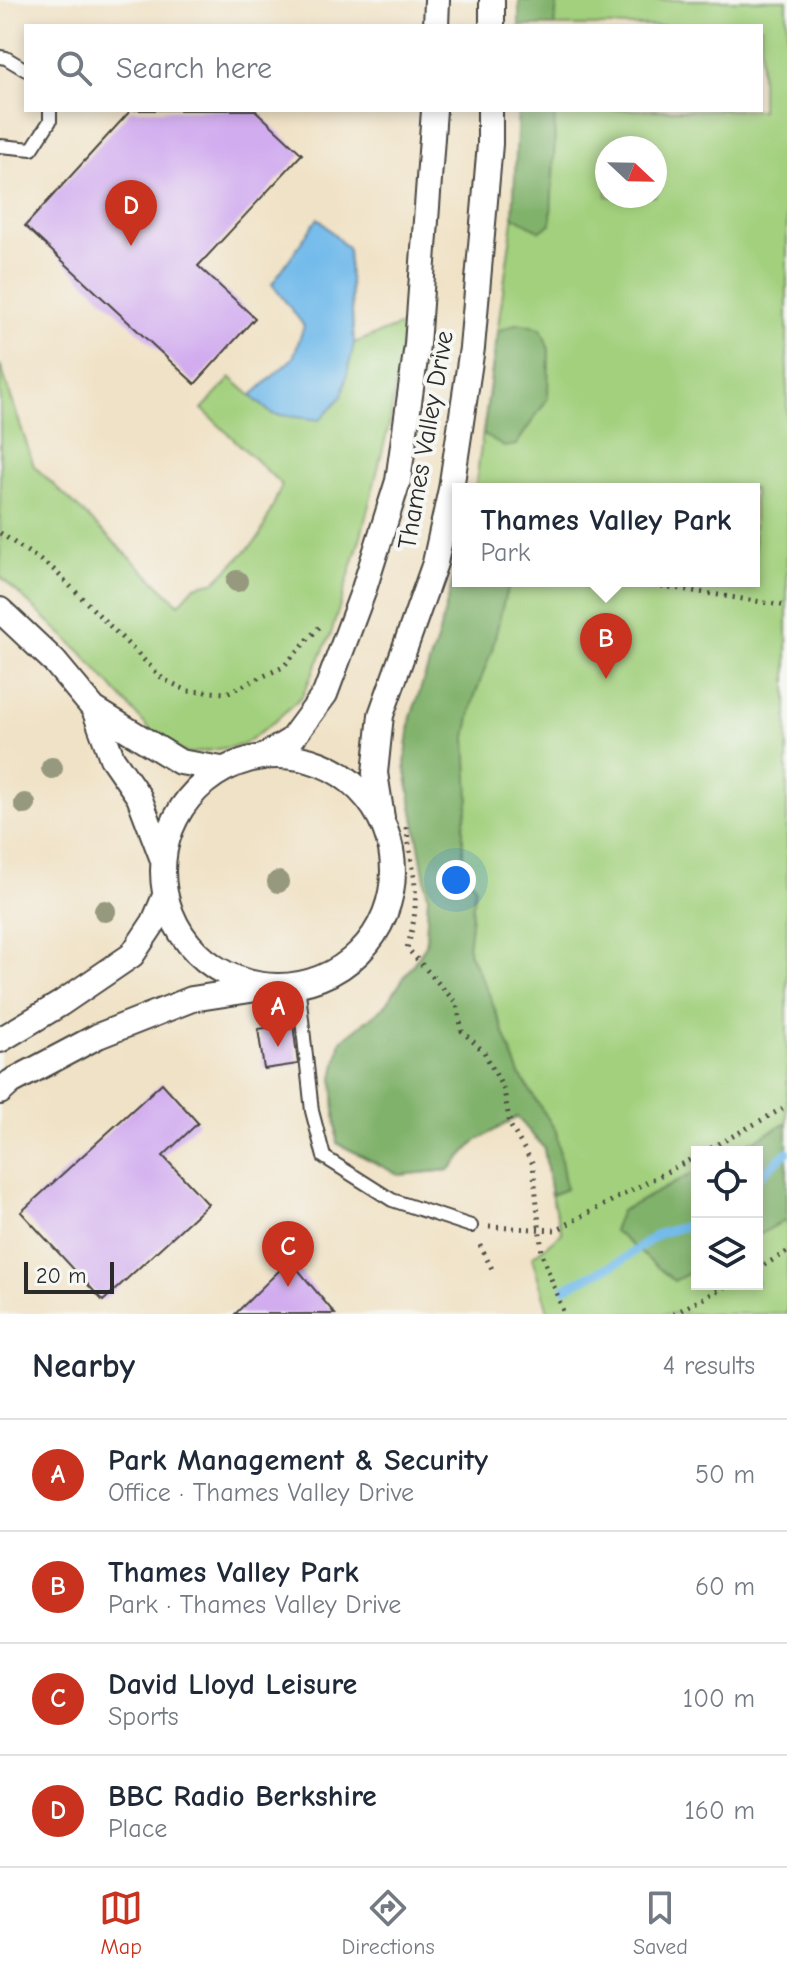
<!DOCTYPE html>
<html lang="en">
<head>
<meta charset="utf-8">
<style>
  :root { --surface:#fff; --page:#f2f2f3; --text:#1f2937; --muted:#747a83; --line:#e0e1e3; --accent:#c8321e }
  body { margin:0; font-family:"Comic Neue",sans-serif; background:var(--page); color:var(--text) }
  .controls { position:absolute; right:24px; bottom:24px; display:grid; overflow:hidden; border-radius:0px; box-shadow:0 4px 12px #0003 }
  .controls button { width:72px; height:72px; display:grid; place-items:center; padding:0; border:0; border-bottom:2px solid var(--line); background:var(--surface); color:var(--text); font:40px sans-serif }
  .compass { position:absolute; left:595px; top:136px; width:72px; height:72px; border-radius:50%; background:var(--surface); box-shadow:0 4px 12px #0003; rotate:112deg }
  .scale { position:absolute; left:24px; bottom:20px; width:90px; box-sizing:border-box; padding-left:8px; border:4px solid #2b2b2b; border-top:0; font-size:22px; line-height:28px; white-space:nowrap; color:#2b2b2b; -webkit-text-stroke:6px #f6f6f2; paint-order:stroke }
  .you { position:absolute; left:456px; top:880px; width:28px; height:28px; margin:-20px; border:6px solid #fff; border-radius:50%; background:#1a73e8; box-shadow:0 0 0 12px #1a73e833 }
  .badge { display:grid; place-items:center; width:52px; height:52px; border-radius:50%; background:var(--accent); color:#fff; font-size:26px; font-weight:700 }
  .pin { position:absolute; translate:-50% -66px; filter:drop-shadow(0 2px 4px #0008) }
  .pin::after { content:''; position:absolute; top:42px; width:28px; height:24px; background:inherit; clip-path:polygon(0 0,100% 0,50% 100%) }
  .popup { position:absolute; left:452px; top:483px; width:308px; height:104px; box-sizing:border-box; display:grid; place-content:center; border-radius:0px; background:var(--surface); filter:drop-shadow(0 2px 6px #0005); font-size:26px; white-space:nowrap; color:var(--muted) }
  .popup b { font-size:30px; color:var(--text) }
  .popup::after { content:''; position:absolute; left:50%; top:100%; margin-left:-16px; border:16px solid transparent; border-top-color:var(--surface) }
  .list { margin:0; padding:0; list-style:none }
  h2 { display:flex; justify-content:space-between; align-items:center; height:104px; margin:0; padding:0 32px; font-size:34px }
  h2 small { font-size:26px; font-weight:400; color:var(--muted) }
  .list li { display:grid; grid-template-columns:52px 1fr auto; gap:24px; align-items:center; box-sizing:border-box; height:112px; padding:0 32px; border-top:2px solid var(--line) }
  .list b { display:block; font-size:30px; white-space:nowrap }
  .list p { margin:0; font-size:26px; white-space:nowrap; color:var(--muted) }
  .list em { font-size:26px; font-style:normal; color:var(--muted) }
  .icon { flex:none; width:44px; height:44px; fill:none; stroke:currentColor; stroke-width:2; stroke-linecap:round; stroke-linejoin:round }
  .map { position:relative; flex:none; width:787px; height:1314px; overflow:hidden }
  .search { position:absolute; background:var(--surface); box-shadow:0 4px 12px #0003; left:24px; right:24px; top:24px; height:88px; display:flex; align-items:center; gap:20px; box-sizing:border-box; padding:0 28px; border-radius:0px; color:var(--muted); font-size:30px }
  .sheet { height:552px; background:var(--surface) }
  nav { display:flex; justify-content:space-around; align-items:center; box-sizing:border-box; height:112px; border-top:2px solid var(--line); background:var(--surface); font-size:22px; color:var(--muted) }
  nav a { display:grid; justify-items:center; gap:4px }
  nav .on { color:var(--accent) }
  .map>svg:first-child { display:block }
</style>
</head>
<body>
<div class="map">
<svg width="787" height="1314" viewBox="0 0 787 1314">
  <rect width="100%" height="100%" fill="#f6f6f2"/>
  <filter id="ink" filterUnits="userSpaceOnUse"><feTurbulence type="fractalNoise" baseFrequency=".0125" numOctaves="2"/><feDisplacementMap in="SourceGraphic" scale="16" xChannelSelector="R" yChannelSelector="G"/><feConvolveMatrix kernelMatrix="1 2 1 2 8 2 1 2 1" color-interpolation-filters="sRGB"/></filter>
  <filter id="wash" filterUnits="userSpaceOnUse"><feTurbulence type="fractalNoise" baseFrequency=".006" numOctaves="4" result="noise"/><feDisplacementMap in="SourceGraphic" scale="32" xChannelSelector="R" yChannelSelector="G"/><feGaussianBlur stdDeviation="1.8" result="paint"/><feColorMatrix in="noise" values="0 0 0 0 0 0 0 0 0 0 0 0 0 0 0 0 0 1.4 0 .05"/><feComposite in="paint" operator="in"/></filter>
  <g filter="url(#wash)">
    <rect width="100%" height="100%" fill="#f0e2c6"/>
    <path fill="#a2d07d" stroke="#667e54" stroke-width="2" fill-rule="evenodd" d="M 519,0 L 787,0 L 787,1314 L 549,1314 L 532,1257 L 562,1233 L 551,1195 L 544,1148 L 518,1117 L 476,1141 L 449,1170 L 399,1175 L 337,1143 L 333,1078 L 341,1041 L 385,1006 L 426,945 L 428,896 L 405,765 L 411,717 L 437,641 L 458,561 L 458,581 L 754,581 L 754,489 L 475,489 L 515,206 L 518,110 L 761,110 L 761,26 L 519,26 ZM 607,148 L 655,148 L 655,196 L 607,196 ZM 697,1152 L 757,1152 L 757,1284 L 697,1284 Z
      M 404,324 L 390,421 L 361,536 L 331,634 L 302,696 L 275,721 L 243,745 L 188,754 L 158,739 L 82,653 L 0,576 L 0,364 L 34,466 L 179,604 L 195,586 L 216,581 L 259,538 L 282,485 L 202,409 L 231,378 L 272,414 L 342,396 L 354,343 Z"/>
    <path fill="#81b26c" stroke="#566e4c" stroke-width="2" d="M 519,0 L 558,0 L 554,26 L 519,26 Z
      M 518,110 L 554,110 C 557,149 551,186 551,224 L 540,231 L 513,216 Z
      M 518,323 L 541,328 L 549,350 L 548,398 L 516,445 L 504,447 L 483,434 L 498,331 Z
      M 458,561 L 458,581 L 512,581 L 505,596 L 492,650 L 474,698 L 466,737 L 469,799 L 463,827 L 463,860 L 475,887 L 468,950 L 489,994 L 520,1075 L 556,1131 L 566,1189 L 551,1195 L 544,1148 L 517,1117 L 476,1141 L 449,1170 L 399,1175 L 337,1143 L 333,1078 L 341,1041 L 385,1006 L 426,945 L 428,896 L 405,765 L 411,717 L 437,641 Z
      M 787,1123 L 787,1219 L 757,1236 L 757,1152 L 732,1152 Z
      M 697,1171 L 697,1269 L 674,1281 L 613,1230 L 621,1211 Z"/>
    <path fill="#73bbeb" stroke="#4f738b" stroke-width="2" d="M 318,218 L 348,249 L 354,343 L 342,396 L 320,420 L 272,414 L 251,396 L 293,358 L 304,326 L 272,284 Z"/>
    <g fill="none" stroke-linecap="round" stroke-linejoin="round">
      <path stroke="#73bbeb" stroke-width="9" d="M 757,1179 L 787,1152
        M 565,1288 L 621,1261 L 658,1234 L 697,1223"/>
    </g>
    <g id="blocks">
      <path fill="#d1acef" d="M 131,110 L 255,110 L 302,154 L 198,266 L 255,318 L 195,384 L 25,226 Z
        M 293,1024 L 298,1064 L 264,1069 L 258,1029 Z
        M 162,1083 L 198,1123 L 163,1156 L 208,1204 L 103,1301 L 21,1212 Z
        M 290,1260 L 335,1314 L 235,1314 Z"/>
    </g>
  </g>
  <g filter="url(#ink)">
    <use href="#blocks" fill-opacity="0" stroke="#494642" stroke-width="2"/>
    <g fill="none" stroke-linecap="round" stroke-linejoin="round">
      <g stroke="#494642" stroke-width="16">
        <path id="lane" d="M 0,57 L 6,58 L 26,70
          M 0,146 L 32,149 L 50,121 L 50,110
          M 298,983 L 312,1111 L 324,1157 L 392,1200 L 471,1226"/>
      </g>
      <g stroke="#494642" stroke-width="28">
        <path id="street" d="M 436,26 L 437,0
          M 492,26 L 492,0
          M 0,610 L 54,661 L 94,709 L 180,762 L 222,769
          M 94,709 L 112,758 L 139,797 L 163,860
          M 266,755 L 291,740 L 325,694 L 363,592 L 398,481 L 417,345 L 434,110
          M163 871a115 115 0 1 1 230 0a115 115 0 1 1-230 0Z
          M 382,818 L 375,773 L 381,715 L 435,563 L 451,489 L 472,348 L 490,144 L 490,110
          M 0,1040 L 60,1004 L 132,955 L 154,922 L 165,896
          M 0,1092 L 11,1082 L 98,1036 L 192,999 L 257,989"/>
      </g>
      <path stroke="#494642" stroke-width="5" stroke-dasharray="2 6" stroke-linecap="butt" d="M 0,533 L 53,569 L 163,679 L 188,691 L 227,693 L 283,667 L 321,625
        M 630,581 L 787,606
        M 406,827 C 414,875 422,900 407,948 L 457,1004 L 462,1031 L 484,1052 L 504,1090 L 510,1125 L 533,1164 L 542,1254 L 564,1314
        M 704,1152 L 787,1106
        M 489,1227 L 556,1230 L 697,1156
        M 480,1245 L 492,1269
        M 757,1269 L 787,1252
        M 674,1314 L 730,1284"/>
      <use href="#lane" stroke="#fff" stroke-width="12"/>
      <use href="#street" stroke="#fff" stroke-width="24"/>
    </g>
    <g fill="#97997e">
      <circle cx="237" cy="581" r="11"/>
      <circle cx="52" cy="768" r="11"/>
      <circle cx="25" cy="804" r="11"/>
      <circle cx="278" cy="882" r="11"/>
      <circle cx="105" cy="911" r="11"/>
    </g>
  </g>
  <g text-anchor="middle" dominant-baseline="central" stroke-width="8" stroke-linejoin="round" paint-order="stroke">
    <g font-size="26" fill="#2b2b2b" stroke="#f6f6f2">
      <text transform="translate(426 440) rotate(-80)">Thames Valley Drive</text>
    </g>
  </g>
</svg>
<div class="controls">
<button><svg class="icon" aria-label="locate" viewBox="0 0 24 24"><circle cx="12" cy="12" r="6"/><path d="M12 2v4M12 18v4M2 12h4M18 12h4"/></svg></button>
<button><svg class="icon" aria-label="layers" viewBox="0 0 24 24"><path d="M12 4l9 5-9 5-9-5zM3 14l9 5 9-5"/></svg></button>
</div>
<svg class="compass" viewBox="-18 -18 36 36"><path d="M0-13l5 13h-10z" fill="#e53935"/><path d="M0 13l5-13h-10z" fill="#747a83"/></svg>
<div class="scale">20 m</div>
<div class="you"></div>
<div class="pin badge" style="left:278px;top:1047px">A</div>
<div class="pin badge" style="left:606px;top:679px">B</div>
<div class="popup"><b>Thames Valley Park</b>Park</div>
<div class="pin badge" style="left:288px;top:1287px">C</div>
<div class="pin badge" style="left:131px;top:246px">D</div>
<div class="search"><svg class="icon" aria-label="search" viewBox="0 0 24 24"><circle cx="10" cy="10" r="6"/><path d="M15 15l6 6"/></svg>Search here</div>
</div>
<section class="sheet">
<h2>Nearby<small>4 results</small></h2>
<ul class="list">
<li><span class="badge">A</span><div><b>Park Management &amp; Security</b><p>Office · Thames Valley Drive</p></div><em>50 m</em></li>
<li><span class="badge">B</span><div><b>Thames Valley Park</b><p>Park · Thames Valley Drive</p></div><em>60 m</em></li>
<li><span class="badge">C</span><div><b>David Lloyd Leisure</b><p>Sports</p></div><em>100 m</em></li>
<li><span class="badge">D</span><div><b>BBC Radio Berkshire</b><p>Place</p></div><em>160 m</em></li>
</ul>
</section>
<nav>
<a class="on"><svg class="icon" aria-label="map" viewBox="0 0 24 24"><path d="M3 6l6-2 6 2 6-2v14l-6 2-6-2-6 2zM9 4v14M15 6v14"/></svg>Map</a>
<a><svg class="icon" aria-label="directions" viewBox="0 0 24 24"><path d="M12 3l9 9-9 9-9-9zM9 14v-3h6M13 9l2 2-2 2"/></svg>Directions</a>
<a><svg class="icon" aria-label="saved" viewBox="0 0 24 24"><path d="M7 4h10v16l-5-4-5 4z"/></svg>Saved</a>
</nav>
</body>
</html>
